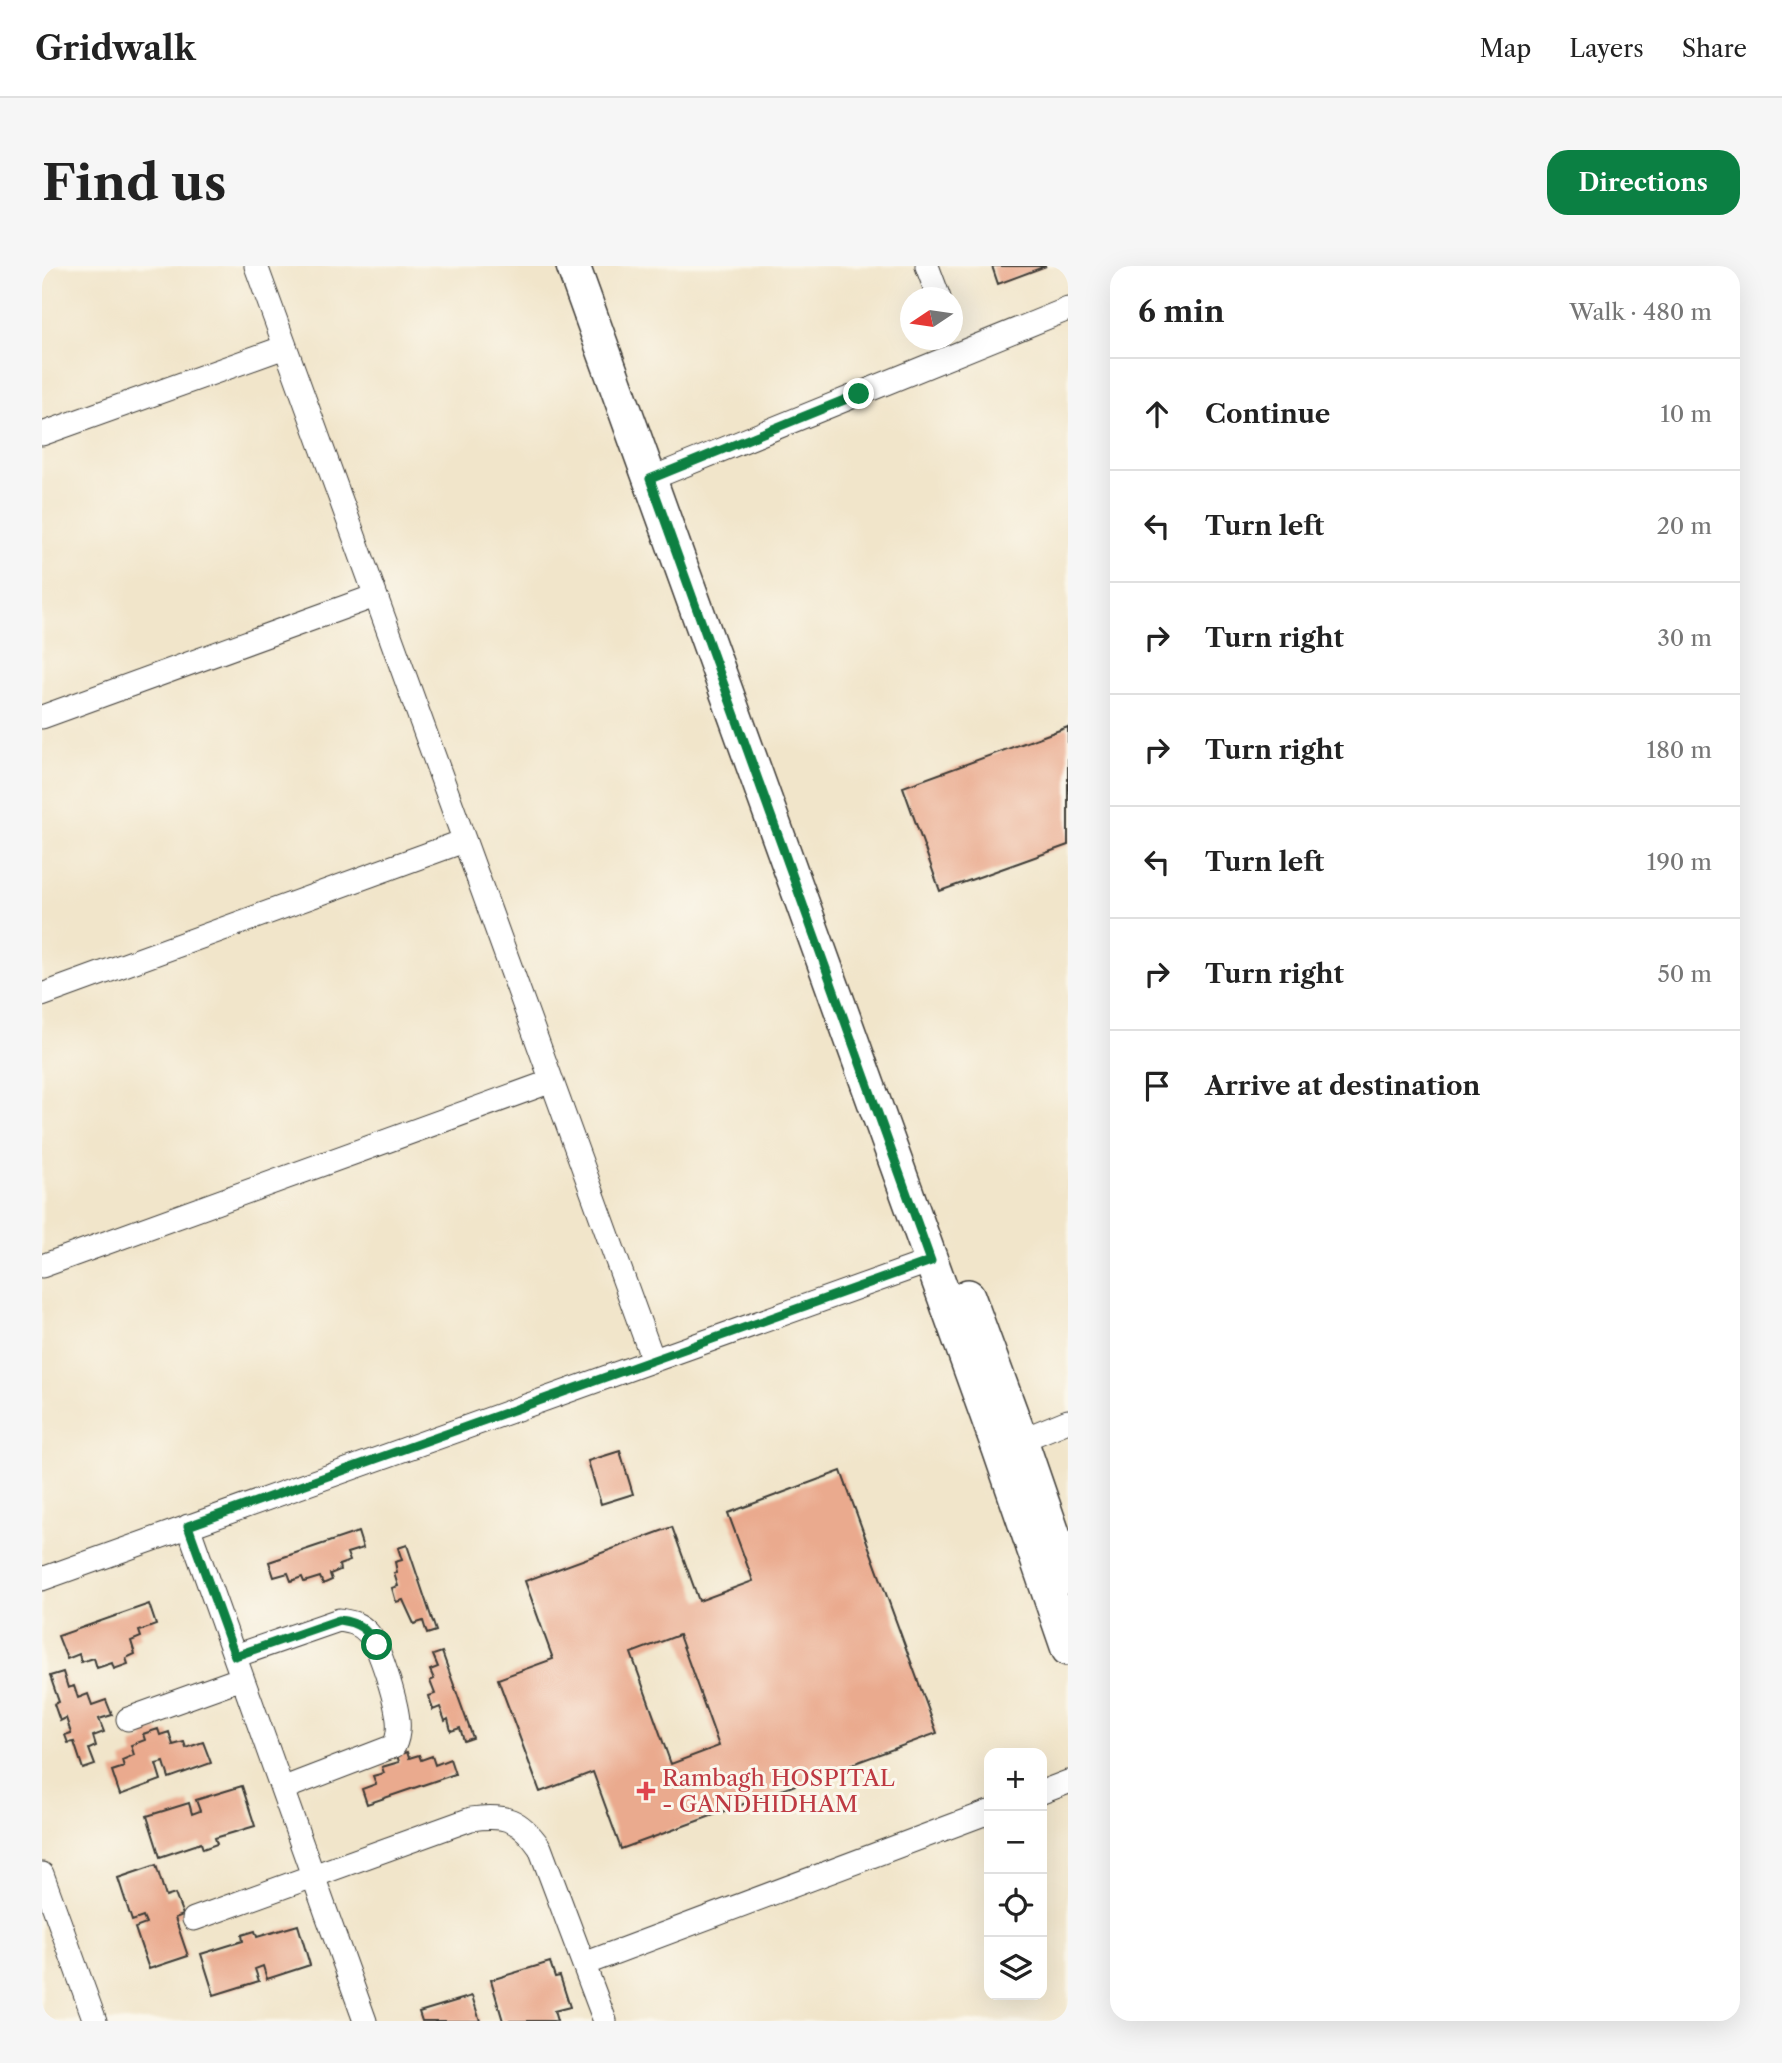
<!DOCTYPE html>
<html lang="en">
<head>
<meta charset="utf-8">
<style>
  :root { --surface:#fff; --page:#f6f6f6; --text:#222; --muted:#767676; --line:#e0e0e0; --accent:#0b8043 }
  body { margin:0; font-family:"Libre Caslon Text",serif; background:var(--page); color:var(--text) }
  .controls { position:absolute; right:21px; bottom:21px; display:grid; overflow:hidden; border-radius:14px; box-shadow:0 7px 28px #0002 }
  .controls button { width:63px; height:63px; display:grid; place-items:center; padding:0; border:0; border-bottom:2px solid var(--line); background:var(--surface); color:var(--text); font:35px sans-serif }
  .compass { position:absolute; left:858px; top:21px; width:63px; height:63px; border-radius:50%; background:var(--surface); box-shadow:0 7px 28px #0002; rotate:257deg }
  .stop { position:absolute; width:21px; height:21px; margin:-16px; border:5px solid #0b8043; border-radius:50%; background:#fff }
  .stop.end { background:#0b8043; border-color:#fff; box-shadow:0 2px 7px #0008 }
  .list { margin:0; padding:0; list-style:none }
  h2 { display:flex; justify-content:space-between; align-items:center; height:91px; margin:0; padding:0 28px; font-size:30px }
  h2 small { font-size:23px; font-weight:400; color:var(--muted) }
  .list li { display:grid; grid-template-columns:46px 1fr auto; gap:21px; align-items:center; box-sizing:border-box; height:112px; padding:0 28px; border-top:2px solid var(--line) }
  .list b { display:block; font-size:26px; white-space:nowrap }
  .list em { font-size:23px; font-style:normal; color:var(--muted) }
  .icon { flex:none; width:38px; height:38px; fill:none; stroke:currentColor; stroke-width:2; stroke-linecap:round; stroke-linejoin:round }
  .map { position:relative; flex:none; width:1026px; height:1755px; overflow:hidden; border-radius:21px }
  header { display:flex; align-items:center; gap:42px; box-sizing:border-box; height:98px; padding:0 35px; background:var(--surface); border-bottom:2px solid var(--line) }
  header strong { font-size:33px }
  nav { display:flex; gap:38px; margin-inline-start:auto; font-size:24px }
  .intro { display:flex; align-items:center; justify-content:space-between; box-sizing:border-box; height:168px; padding:0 42px }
  h1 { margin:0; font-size:49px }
  .button { padding:18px 32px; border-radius:21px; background:var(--accent); color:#fff; font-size:24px; font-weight:700 }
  main { display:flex; gap:42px; padding:0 42px }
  aside { flex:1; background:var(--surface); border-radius:21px; box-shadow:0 7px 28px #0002 }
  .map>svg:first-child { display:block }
</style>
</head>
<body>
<header>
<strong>Gridwalk</strong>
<nav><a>Map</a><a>Layers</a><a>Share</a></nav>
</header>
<div class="intro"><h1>Find us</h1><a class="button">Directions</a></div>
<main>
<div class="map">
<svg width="1026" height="1755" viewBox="0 0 1026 1755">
  <rect width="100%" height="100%" fill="#fbf7ec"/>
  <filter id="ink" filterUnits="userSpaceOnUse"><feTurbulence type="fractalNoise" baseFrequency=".0143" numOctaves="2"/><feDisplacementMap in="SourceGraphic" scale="14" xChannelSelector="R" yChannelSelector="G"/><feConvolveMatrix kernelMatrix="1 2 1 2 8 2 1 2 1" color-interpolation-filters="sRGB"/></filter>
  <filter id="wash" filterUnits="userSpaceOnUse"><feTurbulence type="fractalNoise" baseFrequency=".00686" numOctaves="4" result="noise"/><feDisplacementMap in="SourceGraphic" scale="28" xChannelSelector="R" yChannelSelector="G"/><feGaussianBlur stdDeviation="1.57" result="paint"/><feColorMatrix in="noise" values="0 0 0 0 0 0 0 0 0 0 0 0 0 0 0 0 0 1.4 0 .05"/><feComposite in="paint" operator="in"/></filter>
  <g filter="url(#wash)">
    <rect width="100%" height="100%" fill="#f1e5ca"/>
    <g id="blocks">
      <path fill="#eaaa8e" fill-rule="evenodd" d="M 950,0 L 1004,0 L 956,18 Z
        M 1026,461 L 1026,579 L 898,625 L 861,521 Z
        M 578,1185 L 591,1228 L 559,1238 L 546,1195 Z
        M 799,1205 L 895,1467 L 579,1583 L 551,1506 L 498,1526 L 456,1413 L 511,1393 L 483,1315 L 630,1261 L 657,1335 L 711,1315 L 686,1247 ZM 637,1369 L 677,1480 L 629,1498 L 589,1387 Z
        M 316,1266 L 321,1282 L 305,1287 L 308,1295 L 297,1299 L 298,1304 L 288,1308 L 290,1314 L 281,1318 L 278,1311 L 262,1316 L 260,1311 L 249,1315 L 246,1307 L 232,1311 L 227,1296 Z
        M 365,1279 L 394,1365 L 385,1368 L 381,1355 L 372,1358 L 361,1334 L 354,1336 L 350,1322 L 356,1320 L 352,1307 L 355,1306 L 353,1296 L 360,1294 L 356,1282 Z
        M 107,1338 L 114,1359 L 97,1365 L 99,1371 L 89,1375 L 93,1388 L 84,1392 L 86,1398 L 72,1403 L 70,1397 L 55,1402 L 52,1392 L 39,1396 L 37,1388 L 25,1393 L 16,1370 Z
        M 400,1386 L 431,1472 L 422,1475 L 418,1462 L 409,1465 L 406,1453 L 403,1455 L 398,1441 L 391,1444 L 387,1430 L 393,1428 L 388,1415 L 392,1413 L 388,1404 L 396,1401 L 391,1389 Z
        M 21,1406 L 26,1422 L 32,1420 L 36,1432 L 46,1428 L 50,1439 L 64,1434 L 70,1449 L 57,1453 L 62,1466 L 51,1470 L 54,1480 L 47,1483 L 53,1499 L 41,1503 L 32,1476 L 26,1477 L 23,1469 L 29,1467 L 24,1452 L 18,1455 L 12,1438 L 17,1436 L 8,1410 Z
        M 116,1463 L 118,1469 L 127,1466 L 131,1479 L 142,1476 L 144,1482 L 161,1476 L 169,1497 L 127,1512 L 122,1496 L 114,1498 L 119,1514 L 78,1529 L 70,1505 L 82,1501 L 80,1494 L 92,1489 L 89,1479 L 103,1474 L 101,1468 Z
        M 365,1486 L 367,1492 L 377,1489 L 379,1494 L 390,1490 L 393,1499 L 408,1493 L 413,1508 L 325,1538 L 320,1523 L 334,1518 L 331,1510 L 342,1507 L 340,1501 L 357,1496 L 355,1489 Z
        M 200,1520 L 213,1560 L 173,1572 L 175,1578 L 161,1583 L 159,1577 L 118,1591 L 105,1550 L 147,1537 L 150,1548 L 158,1545 L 154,1534 Z
        M 114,1599 L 124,1631 L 133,1628 L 141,1649 L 133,1652 L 146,1690 L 107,1703 L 93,1662 L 104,1658 L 101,1651 L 90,1655 L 76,1612 Z
        M 256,1659 L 268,1699 L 225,1713 L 221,1700 L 213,1703 L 217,1715 L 172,1729 L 159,1688 L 201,1675 L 200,1669 L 213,1665 L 215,1671 Z
        M 508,1696 L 513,1711 L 518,1710 L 528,1741 L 512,1745 L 515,1755 L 461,1755 L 449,1714 Z
        M 430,1730 L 438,1755 L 380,1755 L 377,1746 Z"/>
    </g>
  </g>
  <g filter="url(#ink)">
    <use href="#blocks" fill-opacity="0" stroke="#3c3a36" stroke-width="2"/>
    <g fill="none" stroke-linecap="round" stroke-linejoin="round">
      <g stroke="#3c3a36" stroke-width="25">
        <path id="minor" d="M 214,0 L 611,1094
          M 885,0 L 897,32
          M 0,168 L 243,81
          M 608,213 L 1026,43
          M 0,451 L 333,330
          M 0,729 L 422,575
          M 0,1000 L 510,815
          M 967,1179 L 1026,1155
          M 146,1260 L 323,1755
          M 0,1313 L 889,995
          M 193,1390 L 297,1354 C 309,1356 317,1357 326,1367 C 338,1380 354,1435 356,1454 C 357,1464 356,1472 352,1480 L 240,1523
          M 86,1453 L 200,1412
          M 1000,1526 L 1026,1516
          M 0,1608 L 53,1755
          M 152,1653 L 429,1553 C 463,1548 478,1553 498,1582 L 563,1755
          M 542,1698 L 947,1546"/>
      </g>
      <g stroke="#3c3a36" stroke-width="36">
        <path id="secondary" d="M 531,0 L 957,1183 L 1026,1383
          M 926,1030 L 979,1174 L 1026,1311"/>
      </g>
      <use href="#minor" stroke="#fff" stroke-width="23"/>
      <use href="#secondary" stroke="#fff" stroke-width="33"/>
    </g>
  </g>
  <g fill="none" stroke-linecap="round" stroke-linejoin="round" filter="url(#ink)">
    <path stroke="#0b8043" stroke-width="9" d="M 335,1379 C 323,1362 318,1357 297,1354 L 193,1390 L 146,1260 L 889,995 L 608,213 L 817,128"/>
  </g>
  <path fill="#e0444e" stroke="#fbf7ec" stroke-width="2.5" d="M600.5 1514.5h7v7h7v7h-7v7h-7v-7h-7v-7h7z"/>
  <g text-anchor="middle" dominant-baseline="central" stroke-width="6" stroke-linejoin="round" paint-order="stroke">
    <g font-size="23" fill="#be3a42" stroke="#fbf7ec" text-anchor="start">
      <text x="620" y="1512">Rambagh HOSPITAL<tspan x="620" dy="26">- GANDHIDHAM</tspan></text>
    </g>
  </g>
</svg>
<div class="controls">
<button>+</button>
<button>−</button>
<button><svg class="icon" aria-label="locate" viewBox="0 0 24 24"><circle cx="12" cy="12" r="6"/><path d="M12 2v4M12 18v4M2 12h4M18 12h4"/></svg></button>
<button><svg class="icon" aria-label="layers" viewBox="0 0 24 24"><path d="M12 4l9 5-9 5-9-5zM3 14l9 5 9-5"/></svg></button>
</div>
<svg class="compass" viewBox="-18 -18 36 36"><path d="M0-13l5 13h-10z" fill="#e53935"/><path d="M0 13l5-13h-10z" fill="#767676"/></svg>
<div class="stop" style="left:335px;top:1379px"></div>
<div class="stop end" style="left:817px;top:128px"></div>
</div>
<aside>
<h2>6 min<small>Walk · 480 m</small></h2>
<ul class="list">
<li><svg class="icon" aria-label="ahead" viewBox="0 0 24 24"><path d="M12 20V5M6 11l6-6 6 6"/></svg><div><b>Continue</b></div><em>10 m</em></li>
<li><svg class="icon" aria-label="left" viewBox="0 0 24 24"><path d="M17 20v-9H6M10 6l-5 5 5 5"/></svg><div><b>Turn left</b></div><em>20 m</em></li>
<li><svg class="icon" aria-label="right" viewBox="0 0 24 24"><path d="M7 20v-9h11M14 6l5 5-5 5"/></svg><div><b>Turn right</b></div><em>30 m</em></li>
<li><svg class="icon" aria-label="right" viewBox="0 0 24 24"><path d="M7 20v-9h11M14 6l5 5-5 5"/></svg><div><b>Turn right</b></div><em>180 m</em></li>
<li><svg class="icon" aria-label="left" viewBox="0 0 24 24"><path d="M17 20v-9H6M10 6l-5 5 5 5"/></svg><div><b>Turn left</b></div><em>190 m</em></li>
<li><svg class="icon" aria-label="right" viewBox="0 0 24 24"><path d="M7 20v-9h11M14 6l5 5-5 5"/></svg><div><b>Turn right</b></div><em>50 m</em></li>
<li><svg class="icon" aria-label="arrive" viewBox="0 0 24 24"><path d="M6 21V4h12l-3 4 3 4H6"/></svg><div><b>Arrive at destination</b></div></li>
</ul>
</aside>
</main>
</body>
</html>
